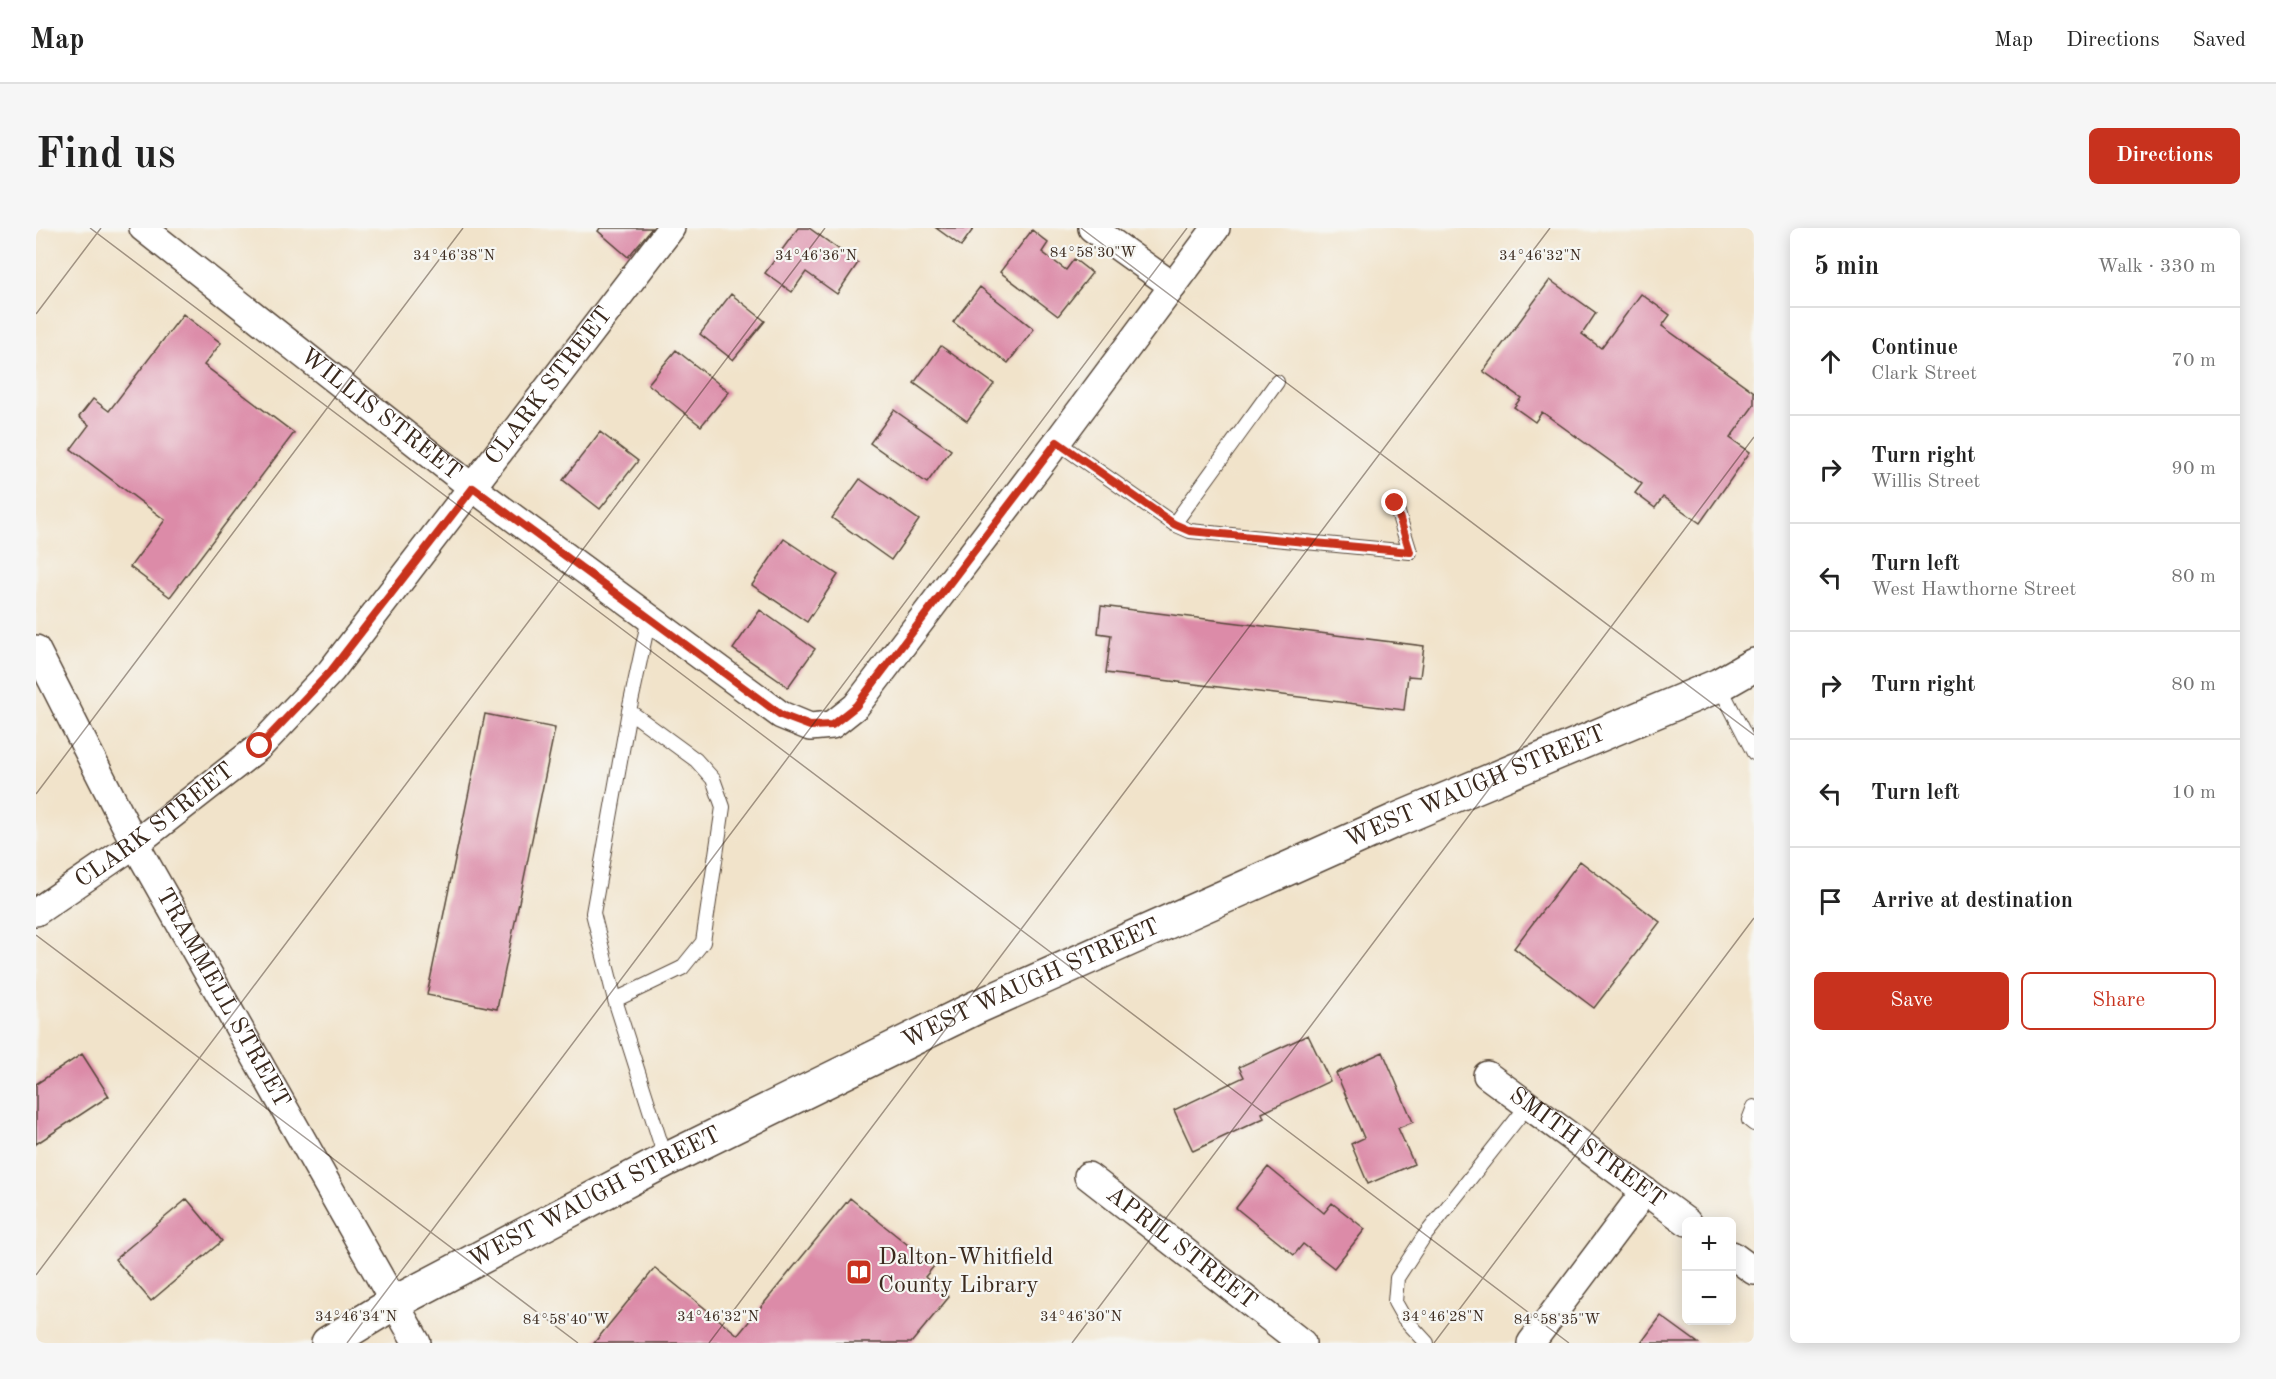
<!DOCTYPE html>
<html lang="en">
<head>
<meta charset="utf-8">
<style>
  :root { --surface:#fff; --page:#f6f6f6; --text:#222; --muted:#767676; --line:#e0e0e0; --accent:#c8321e }
  body { margin:0; font-family:"Old Standard TT",serif; background:var(--page); color:var(--text) }
  .controls { position:absolute; right:18px; bottom:18px; display:grid; overflow:hidden; border-radius:9px; box-shadow:0 3px 15px #0003 }
  .controls button { width:54px; height:54px; display:grid; place-items:center; padding:0; border:0; border-bottom:2px solid var(--line); background:var(--surface); color:var(--text); font:30px sans-serif }
  .stop { position:absolute; width:18px; height:18px; margin:-14px; border:4px solid #c8321e; border-radius:50%; background:#fff }
  .stop.end { background:#c8321e; border-color:#fff; box-shadow:0 2px 6px #0008 }
  .list { margin:0; padding:0; list-style:none }
  h2 { display:flex; justify-content:space-between; align-items:center; height:78px; margin:0; padding:0 24px; font-size:26px }
  h2 small { font-size:20px; font-weight:400; color:var(--muted) }
  .list li { display:grid; grid-template-columns:39px 1fr auto; gap:18px; align-items:center; box-sizing:border-box; height:108px; padding:0 24px; border-top:2px solid var(--line) }
  .list b { display:block; font-size:22px; white-space:nowrap }
  .list p { margin:0; font-size:20px; white-space:nowrap; color:var(--muted) }
  .list em { font-size:20px; font-style:normal; color:var(--muted) }
  .actions { display:flex; gap:12px; padding:18px 24px }
  .actions a { flex:1; padding:14px 0; border:2px solid var(--accent); border-radius:9px; text-align:center; font-size:21px; color:var(--accent) }
  .actions .main { background:var(--accent); color:#fff }
  .icon { flex:none; width:33px; height:33px; fill:none; stroke:currentColor; stroke-width:2; stroke-linecap:round; stroke-linejoin:round }
  .map { position:relative; flex:none; width:1718px; height:1115px; overflow:hidden; border-radius:9px }
  header { display:flex; align-items:center; gap:36px; box-sizing:border-box; height:84px; padding:0 30px; background:var(--surface); border-bottom:2px solid var(--line) }
  header strong { font-size:28px }
  nav { display:flex; gap:33px; margin-inline-start:auto; font-size:21px }
  .intro { display:flex; align-items:center; justify-content:space-between; box-sizing:border-box; height:144px; padding:0 36px }
  h1 { margin:0; font-size:42px }
  .button { padding:15px 27px; border-radius:9px; background:var(--accent); color:#fff; font-size:21px; font-weight:700 }
  main { display:flex; gap:36px; padding:0 36px }
  aside { flex:1; background:var(--surface); border-radius:9px; box-shadow:0 3px 15px #0003 }
  .map>svg:first-child { display:block }
</style>
</head>
<body>
<header>
<strong>Map</strong>
<nav><a>Map</a><a>Directions</a><a>Saved</a></nav>
</header>
<div class="intro"><h1>Find us</h1><a class="button">Directions</a></div>
<main>
<div class="map">
<svg width="1718" height="1115" viewBox="0 0 1718 1115">
  <rect width="100%" height="100%" fill="#f6f6f2"/>
  <filter id="ink" filterUnits="userSpaceOnUse"><feTurbulence type="fractalNoise" baseFrequency=".0167" numOctaves="2"/><feDisplacementMap in="SourceGraphic" scale="12" xChannelSelector="R" yChannelSelector="G"/><feConvolveMatrix kernelMatrix="1 2 1 2 8 2 1 2 1" color-interpolation-filters="sRGB"/></filter>
  <filter id="wash" filterUnits="userSpaceOnUse"><feTurbulence type="fractalNoise" baseFrequency=".008" numOctaves="4" result="noise"/><feDisplacementMap in="SourceGraphic" scale="24" xChannelSelector="R" yChannelSelector="G"/><feGaussianBlur stdDeviation="1.35" result="paint"/><feColorMatrix in="noise" values="0 0 0 0 0 0 0 0 0 0 0 0 0 0 0 0 0 1.4 0 .05"/><feComposite in="paint" operator="in"/></filter>
  <g filter="url(#wash)">
    <rect width="100%" height="100%" fill="#f1e3ca"/>
    <g id="blocks">
      <path fill="#dc8ba8" d="M 564,0 L 616,0 L 592,29 L 562,3 Z
        M 762,0 L 773,0 L 822,35 L 801,66 L 770,44 L 756,64 L 729,45 Z
        M 900,0 L 938,0 L 925,18 Z
        M 996,2 L 1012,15 L 1006,24 L 1030,42 L 1038,31 L 1056,45 L 1022,88 L 964,44 Z
        M 1514,52 L 1560,85 L 1546,106 L 1565,120 L 1605,66 L 1634,87 L 1626,98 L 1718,164 L 1718,177 L 1694,210 L 1714,224 L 1664,295 L 1627,269 L 1619,280 L 1599,265 L 1606,256 L 1506,184 L 1499,194 L 1478,179 L 1485,170 L 1447,143 Z
        M 944,59 L 998,101 L 972,135 L 917,94 Z
        M 695,66 L 729,93 L 697,132 L 664,106 Z
        M 147,86 L 185,115 L 168,137 L 258,205 L 134,369 L 94,339 L 129,292 L 35,221 L 53,197 L 43,189 L 57,171 L 73,183 Z
        M 905,118 L 958,156 L 931,193 L 878,155 Z
        M 640,122 L 693,164 L 665,198 L 612,156 Z
        M 858,182 L 915,222 L 891,255 L 834,215 Z
        M 564,204 L 602,233 L 564,281 L 527,252 Z
        M 824,251 L 883,292 L 855,332 L 796,290 Z
        M 748,311 L 802,347 L 771,394 L 716,357 Z
        M 1065,378 L 1388,418 L 1384,449 L 1372,448 L 1368,482 L 1070,445 L 1075,407 L 1062,405 Z
        M 724,382 L 779,421 L 752,459 L 697,421 Z
        M 449,486 L 519,500 L 461,781 L 391,767 Z
        M 1544,633 L 1624,694 L 1558,780 L 1478,720 Z
        M 1272,807 L 1294,853 L 1226,885 L 1228,890 L 1157,923 L 1138,882 L 1208,849 L 1203,839 Z
        M 1347,824 L 1377,894 L 1362,900 L 1378,936 L 1332,956 L 1315,916 L 1328,910 L 1300,845 Z
        M 46,826 L 73,868 L 0,916 L 0,856 Z
        M 1232,939 L 1288,985 L 1296,975 L 1329,1001 L 1298,1040 L 1267,1016 L 1258,1027 L 1200,980 Z
        M 814,970 L 898,1038 L 889,1049 L 913,1069 L 875,1115 L 558,1115 L 619,1040 L 702,1107 Z
        M 151,971 L 186,1013 L 115,1073 L 79,1031 Z
        M 1625,1088 L 1662,1115 L 1605,1115 Z"/>
    </g>
  </g>
  <g filter="url(#ink)">
    <use href="#blocks" fill-opacity="0" stroke="#564638" stroke-width="1.5"/>
    <g fill="none" stroke-linecap="round" stroke-linejoin="round">
      <g stroke="#564638" stroke-width="16">
        <path id="lane" d="M 1021,214 L 1138,296 L 1154,303 L 1374,324 L 1359,275
          M 1138,296 L 1241,154
          M 613,390 L 593,483 L 557,685 L 579,772 L 630,932
          M 1683,457 L 1718,525
          M 579,772 L 646,740 L 667,714 L 687,579 L 677,551 L 660,532 L 593,483
          M 1718,879 L 1713,892 L 1718,896
          M 1391,1115 L 1368,1090 L 1359,1074 L 1361,1050 L 1387,1010 L 1492,877"/>
      </g>
      <g stroke="#564638" stroke-width="30">
        <g id="street">
          <path id="s1" d="M 107,0 L 437,260 L 745,487 L 774,499 L 796,497 L 820,478 L 1021,214 L 1180,0"/>
          <path d="M 1056,0 L 1137,58"/>
          <path id="s2" d="M 0,421 L 99,616 L 381,1115"/>
          <path id="s3" d="M 0,684 L 99,616 L 224,518 L 295,443 L 635,0"/>
          <path id="s4" d="M 1451,847 L 1651,994"/>
          <path id="s5" d="M 1052,948 L 1266,1115"/>
          <path d="M 1696,1027 L 1718,1043"/>
          <path d="M 1495,1115 L 1609,963"/>
        </g>
      </g>
      <g stroke="#564638" stroke-width="36">
        <g id="secondary">
          <path id="s6" d="M 292,1115 L 358,1075 L 630,932 L 939,780 L 1358,593 L 1683,457 L 1718,437"/>
        </g>
      </g>
      <use href="#lane" stroke="#fff" stroke-width="14"/>
      <use href="#street" stroke="#fff" stroke-width="27"/>
      <use href="#secondary" stroke="#fff" stroke-width="33"/>
    </g>
  </g>
  <g fill="none" stroke-linecap="round" stroke-linejoin="round" filter="url(#ink)">
    <path stroke="#c8321e" stroke-width="8" d="M 224,518 L 295,443 L 437,260 L 745,487 L 774,498 L 796,497 L 820,478 L 1021,214 L 1138,296 L 1154,303 L 1374,324 L 1359,275"/>
  </g>
  <path fill="none" stroke="#3b2a1e" stroke-width="1.5" stroke-opacity="0.45" d="M 54,0 L 1533,1115M 1045,0 L 1718,507M 0,86 L 65,0M 0,566 L 427,0M 0,707 L 542,1115M 0,1047 L 789,0M 311,1115 L 1151,0M 673,1115 L 1514,0M 1036,1115 L 1718,209M 1398,1115 L 1718,690"/>
  <defs>
    <g id="library-square" transform="scale(1.35)"><rect x="-9" y="-9" width="18" height="18" rx="4" fill="#c8321e" stroke="#f6f6f2"/><path d="M-6-4Q-3-5.5-.7-3.5V5Q-3 3-6 4ZM6-4Q3-5.5 .7-3.5V5Q3 3 6 4Z" fill="#fff"/></g>
  </defs>
  <g fill-rule="evenodd">
    <use href="#library-square" x="823" y="1044"/>
  </g>
  <g text-anchor="middle" dominant-baseline="central" stroke-width="4.5" stroke-linejoin="round" paint-order="stroke">
    <g font-size="24" fill="#3b2a1e" stroke="#f6f6f2">
      <text stroke="none"><textPath href="#s3" startOffset="741">CLARK STREET</textPath></text>
      <text stroke="none"><textPath href="#s1" startOffset="302">WILLIS STREET</textPath></text>
      <text stroke="none"><textPath href="#s6" startOffset="1276">WEST WAUGH STREET</textPath></text>
      <text stroke="none"><textPath href="#s3" startOffset="147">CLARK STREET</textPath></text>
      <text stroke="none"><textPath href="#s6" startOffset="790">WEST WAUGH STREET</textPath></text>
      <text stroke="none"><textPath href="#s2" startOffset="396">TRAMMELL STREET</textPath></text>
      <text stroke="none"><textPath href="#s4" startOffset="124">SMITH STREET</textPath></text>
      <text stroke="none"><textPath href="#s6" startOffset="304">WEST WAUGH STREET</textPath></text>
      <text stroke="none"><textPath href="#s5" startOffset="118">APRIL STREET</textPath></text>
    </g>
    <g font-size="24" fill="#3b2a1e" stroke="#f6f6f2" text-anchor="start">
      <text x="842" y="1030">Dalton-Whitfield<tspan x="842" dy="28">County Library</tspan></text>
    </g>
  </g>
  <g font-size="15" text-anchor="middle" fill="#3b2a1e" stroke="#f6f6f2" stroke-width="4.5" stroke-linejoin="round" paint-order="stroke">
    <text x="1057" y="29">84°58'30"W</text>
    <text x="418" y="32">34°46'38"N</text>
    <text x="780" y="32">34°46'36"N</text>
    <text x="1504" y="32">34°46'32"N</text>
    <text x="320" y="1093">34°46'34"N</text>
    <text x="682" y="1093">34°46'32"N</text>
    <text x="1045" y="1093">34°46'30"N</text>
    <text x="1407" y="1093">34°46'28"N</text>
    <text x="530" y="1096">84°58'40"W</text>
    <text x="1521" y="1096">84°58'35"W</text>
  </g>
</svg>
<div class="controls">
<button>+</button>
<button>−</button>
</div>
<div class="stop" style="left:224px;top:518px"></div>
<div class="stop end" style="left:1359px;top:275px"></div>
</div>
<aside>
<h2>5 min<small>Walk · 330 m</small></h2>
<ul class="list">
<li><svg class="icon" aria-label="ahead" viewBox="0 0 24 24"><path d="M12 20V5M6 11l6-6 6 6"/></svg><div><b>Continue</b><p>Clark Street</p></div><em>70 m</em></li>
<li><svg class="icon" aria-label="right" viewBox="0 0 24 24"><path d="M7 20v-9h11M14 6l5 5-5 5"/></svg><div><b>Turn right</b><p>Willis Street</p></div><em>90 m</em></li>
<li><svg class="icon" aria-label="left" viewBox="0 0 24 24"><path d="M17 20v-9H6M10 6l-5 5 5 5"/></svg><div><b>Turn left</b><p>West Hawthorne Street</p></div><em>80 m</em></li>
<li><svg class="icon" aria-label="right" viewBox="0 0 24 24"><path d="M7 20v-9h11M14 6l5 5-5 5"/></svg><div><b>Turn right</b></div><em>80 m</em></li>
<li><svg class="icon" aria-label="left" viewBox="0 0 24 24"><path d="M17 20v-9H6M10 6l-5 5 5 5"/></svg><div><b>Turn left</b></div><em>10 m</em></li>
<li><svg class="icon" aria-label="arrive" viewBox="0 0 24 24"><path d="M6 21V4h12l-3 4 3 4H6"/></svg><div><b>Arrive at destination</b></div></li>
</ul>
<div class="actions"><a class="main">Save</a><a>Share</a></div>
</aside>
</main>
</body>
</html>
